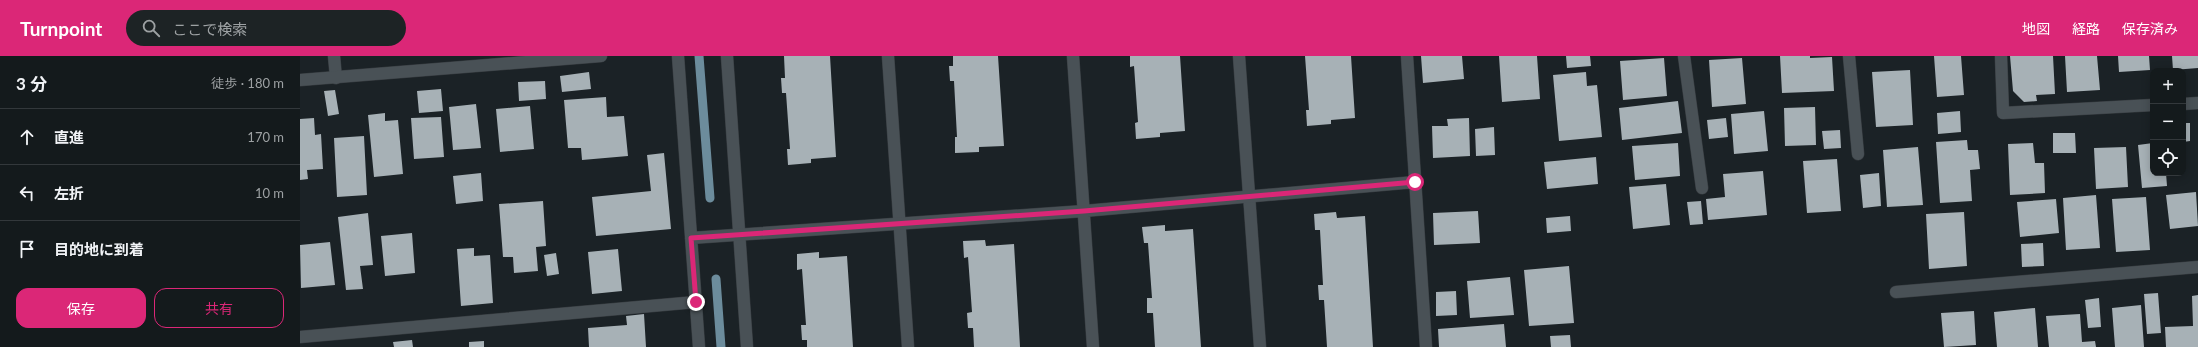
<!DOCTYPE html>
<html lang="ja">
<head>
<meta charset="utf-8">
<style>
  :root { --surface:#141a1c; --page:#1d2325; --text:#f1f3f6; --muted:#9da1a3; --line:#33383b; --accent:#db2777 }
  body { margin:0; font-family:Lato,"Noto Sans JP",sans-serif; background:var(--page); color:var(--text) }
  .controls { position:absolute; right:12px; top:12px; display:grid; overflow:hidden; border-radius:8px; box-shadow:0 2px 10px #0003 }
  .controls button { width:36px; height:36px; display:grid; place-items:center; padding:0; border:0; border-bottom:1px solid var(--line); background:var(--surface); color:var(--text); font:20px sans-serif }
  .stop { position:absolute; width:12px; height:12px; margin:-9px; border:3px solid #db2777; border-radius:50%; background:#fff }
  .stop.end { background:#db2777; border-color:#fff; box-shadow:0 1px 4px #0008 }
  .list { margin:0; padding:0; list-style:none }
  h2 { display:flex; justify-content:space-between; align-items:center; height:52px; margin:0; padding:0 16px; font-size:17px }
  h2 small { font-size:13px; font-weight:400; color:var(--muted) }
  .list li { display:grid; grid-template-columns:26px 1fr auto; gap:12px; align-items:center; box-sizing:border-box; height:56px; padding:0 16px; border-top:1px solid var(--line) }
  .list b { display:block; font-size:15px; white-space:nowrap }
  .list em { font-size:13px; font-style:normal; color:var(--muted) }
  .actions { display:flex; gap:8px; padding:12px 16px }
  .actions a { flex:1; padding:9px 0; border:1px solid var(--accent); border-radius:12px; text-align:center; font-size:14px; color:var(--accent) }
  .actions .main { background:var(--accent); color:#fff }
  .icon { flex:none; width:22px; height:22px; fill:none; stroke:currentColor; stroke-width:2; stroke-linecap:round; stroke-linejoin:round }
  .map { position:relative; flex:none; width:1898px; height:291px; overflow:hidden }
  header { display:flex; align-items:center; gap:24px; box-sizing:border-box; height:56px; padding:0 20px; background:var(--accent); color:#fff }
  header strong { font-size:19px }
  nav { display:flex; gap:22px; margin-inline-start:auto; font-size:14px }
  .search { width:280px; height:36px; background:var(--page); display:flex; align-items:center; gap:10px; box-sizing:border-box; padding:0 14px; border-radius:22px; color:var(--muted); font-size:15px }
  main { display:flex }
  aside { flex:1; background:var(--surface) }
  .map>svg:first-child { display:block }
</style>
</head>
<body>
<header>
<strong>Turnpoint</strong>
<div class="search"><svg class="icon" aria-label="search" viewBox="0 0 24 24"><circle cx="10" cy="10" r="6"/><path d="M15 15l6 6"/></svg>ここで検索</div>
<nav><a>地図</a><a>経路</a><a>保存済み</a></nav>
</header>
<main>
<aside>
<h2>3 分<small>徒歩 · 180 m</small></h2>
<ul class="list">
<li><svg class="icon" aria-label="ahead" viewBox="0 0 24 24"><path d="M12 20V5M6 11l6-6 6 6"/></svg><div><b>直進</b></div><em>170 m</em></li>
<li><svg class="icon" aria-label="left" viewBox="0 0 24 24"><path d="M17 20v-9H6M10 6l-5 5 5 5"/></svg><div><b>左折</b></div><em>10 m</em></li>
<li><svg class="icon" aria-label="arrive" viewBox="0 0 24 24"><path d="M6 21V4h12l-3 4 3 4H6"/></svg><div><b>目的地に到着</b></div></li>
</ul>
<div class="actions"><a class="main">保存</a><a>共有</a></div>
</aside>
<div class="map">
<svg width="1898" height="291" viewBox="0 0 1898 291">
  <rect width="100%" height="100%" fill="#1b2226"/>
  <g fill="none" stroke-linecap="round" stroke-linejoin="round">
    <path stroke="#6c8c9c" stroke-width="9" d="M 399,0 L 410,142
      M 416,223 L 421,291"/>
  </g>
  <path fill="#a7b1b6" d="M 484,0 L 530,0 L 536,101 L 511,103 L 511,107 L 488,109 L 487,93 L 490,93 L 486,37 L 482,37 L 481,22 L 485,22 Z
    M 653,0 L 698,0 L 704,90 L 679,91 L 679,96 L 655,97 L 655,81 L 657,81 L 654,25 L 650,25 L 649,10 L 653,10 Z
    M 830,0 L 880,0 L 885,75 L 860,77 L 860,81 L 836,83 L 835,67 L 838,66 L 834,10 L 830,11 Z
    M 1005,0 L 1051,0 L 1055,62 L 1031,64 L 1031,68 L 1007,70 L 1006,54 L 1009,54 Z
    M 1121,0 L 1162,0 L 1164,23 L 1123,27 Z
    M 1199,0 L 1237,0 L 1240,43 L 1202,46 Z
    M 1266,0 L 1290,0 L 1291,10 L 1267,12 Z
    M 1480,0 L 1510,0 L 1510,2 L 1532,1 L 1534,35 L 1482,37 Z
    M 1634,0 L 1661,0 L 1664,39 L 1637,41 Z
    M 1710,0 L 1753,0 L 1755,38 L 1736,39 L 1737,45 L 1724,46 L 1713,35 Z
    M 1765,0 L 1797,0 L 1800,34 L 1767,36 Z
    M 1818,0 L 1849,0 L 1850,14 L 1819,16 Z
    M 1872,0 L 1898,0 L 1898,12 L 1873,14 Z
    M 1364,2 L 1367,40 L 1323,44 L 1320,5 Z
    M 1442,2 L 1446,48 L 1412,51 L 1409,4 Z
    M 1610,14 L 1613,69 L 1576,71 L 1572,16 Z
    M 289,16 L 291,33 L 262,36 L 260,20 Z
    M 1286,16 L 1287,30 L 1297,29 L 1302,81 L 1259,85 L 1253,19 Z
    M 245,25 L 246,43 L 219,45 L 218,26 Z
    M 141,33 L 143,55 L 119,57 L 117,35 Z
    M 35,34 L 39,58 L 28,60 L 24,35 Z
    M 306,41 L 307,61 L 324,60 L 328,100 L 282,104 L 281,92 L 268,92 L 264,44 Z
    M 1378,45 L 1382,77 L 1322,84 L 1319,52 Z
    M 176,48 L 181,92 L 153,94 L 149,51 Z
    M 230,50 L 234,93 L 200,96 L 196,53 Z
    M 1515,51 L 1516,89 L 1485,90 L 1484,52 Z
    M 1464,55 L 1468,95 L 1434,98 L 1431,58 Z
    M 1660,55 L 1661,76 L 1638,78 L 1637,57 Z
    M 85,57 L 85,65 L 98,64 L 103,118 L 74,121 L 68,59 Z
    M 141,61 L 144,101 L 114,103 L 111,62 Z
    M 14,62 L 15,79 L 21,78 L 23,113 L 7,114 L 8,123 L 0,124 L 0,63 Z
    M 1169,62 L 1170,100 L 1133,102 L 1132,70 L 1148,70 L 1147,63 Z
    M 1426,62 L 1428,81 L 1409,83 L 1407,64 Z
    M 1883,67 L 1890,67 L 1890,85 L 1883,86 Z
    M 1194,71 L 1195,99 L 1176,100 L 1175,73 Z
    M 1540,74 L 1541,92 L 1524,93 L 1522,75 Z
    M 1753,77 L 1775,77 L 1776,97 L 1753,97 Z
    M 64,80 L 67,139 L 37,141 L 34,82 Z
    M 1667,84 L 1668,94 L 1678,94 L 1680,113 L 1670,114 L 1672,145 L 1640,147 L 1636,86 Z
    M 1378,87 L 1380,120 L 1335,124 L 1332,90 Z
    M 1733,87 L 1735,107 L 1744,107 L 1745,137 L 1710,139 L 1708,88 Z
    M 1853,87 L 1853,117 L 1866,117 L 1867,130 L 1842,132 L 1838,89 Z
    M 1618,91 L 1623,149 L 1587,151 L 1583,94 Z
    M 1826,91 L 1828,131 L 1796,133 L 1794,92 Z
    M 364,97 L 371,173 L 296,180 L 292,141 L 351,135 L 347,99 Z
    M 1296,101 L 1298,128 L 1247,133 L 1244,106 Z
    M 1537,103 L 1541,155 L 1507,157 L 1503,105 Z
    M 1463,115 L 1467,159 L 1408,164 L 1406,143 L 1425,141 L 1423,118 Z
    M 181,117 L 183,145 L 156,148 L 153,120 Z
    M 1579,117 L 1581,150 L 1563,152 L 1560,119 Z
    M 1366,128 L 1370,169 L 1333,173 L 1329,131 Z
    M 1896,136 L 1898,170 L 1870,173 L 1866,139 Z
    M 1796,139 L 1800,192 L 1766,194 L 1763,142 Z
    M 1846,141 L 1850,194 L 1816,196 L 1812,143 Z
    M 1756,143 L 1759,177 L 1720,181 L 1717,146 Z
    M 243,145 L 246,190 L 236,191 L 238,215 L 214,217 L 213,201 L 203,201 L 199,148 Z
    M 1401,145 L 1403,168 L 1390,169 L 1387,146 Z
    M 1178,155 L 1180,187 L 1134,189 L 1133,157 Z
    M 1036,156 L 1037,162 L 1065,160 L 1073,291 L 1027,291 L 1024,244 L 1019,244 L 1018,229 L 1023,229 L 1020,174 L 1015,174 L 1014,158 Z
    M 1664,156 L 1667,210 L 1629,213 L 1626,158 Z
    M 68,157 L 73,209 L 60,210 L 63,233 L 46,234 L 38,161 Z
    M 1270,160 L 1271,175 L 1247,177 L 1246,162 Z
    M 865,169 L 865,175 L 893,173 L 901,291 L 855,291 L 853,257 L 847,257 L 847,242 L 852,242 L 848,187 L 844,187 L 842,171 Z
    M 112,177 L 115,217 L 85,220 L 81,180 Z
    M 685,184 L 686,190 L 714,188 L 720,291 L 674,291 L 673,272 L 668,272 L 667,257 L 672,256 L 668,201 L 664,202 L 663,185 Z
    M 30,186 L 35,229 L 1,232 L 0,189 Z
    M 1743,187 L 1744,210 L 1722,211 L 1721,188 Z
    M 174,192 L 174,200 L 190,199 L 193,247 L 161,250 L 157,193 Z
    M 318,193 L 322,235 L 292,238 L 288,196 Z
    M 519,196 L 519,202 L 547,200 L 553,291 L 507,291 L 507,284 L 502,284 L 501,269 L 506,269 L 502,213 L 497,214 L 497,198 Z
    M 256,197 L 259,218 L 247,220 L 244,199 Z
    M 1269,210 L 1274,267 L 1229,270 L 1224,214 Z
    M 1210,221 L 1214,259 L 1170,262 L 1167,225 Z
    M 1156,235 L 1157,259 L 1136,260 L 1136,236 Z
    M 1858,237 L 1861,277 L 1847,278 L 1844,238 Z
    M 1898,239 L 1898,291 L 1866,291 L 1865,271 L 1893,270 L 1892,240 Z
    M 1799,242 L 1801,271 L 1788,272 L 1785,244 Z
    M 1841,249 L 1844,291 L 1815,291 L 1812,252 Z
    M 1735,252 L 1738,291 L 1697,291 L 1694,256 Z
    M 1674,255 L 1676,289 L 1644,291 L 1641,257 Z
    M 344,258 L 346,291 L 289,291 L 288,272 L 327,269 L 326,260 Z
    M 1780,258 L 1782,286 L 1795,285 L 1796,291 L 1749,291 L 1746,260 Z
    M 1204,268 L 1206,291 L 1139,291 L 1138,273 Z
    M 1270,279 L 1271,291 L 1251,291 L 1250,280 Z
    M 112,284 L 113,291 L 94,291 L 93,286 Z
    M 184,285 L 184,291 L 169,291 L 169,286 Z"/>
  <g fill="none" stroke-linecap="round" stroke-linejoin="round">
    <g stroke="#373c40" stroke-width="13">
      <path id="lane" d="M 34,0 L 36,22
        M 427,0 L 447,291
        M 588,0 L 608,291
        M 939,0 L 960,291"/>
    </g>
    <g stroke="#373c40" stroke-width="13">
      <path id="street" d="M 378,0 L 399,291
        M 773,0 L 793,291
        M 1107,0 L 1126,291
        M 1384,0 L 1402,132
        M 1549,0 L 1558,98
        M 1701,0 L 1703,57 L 1853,49
        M 0,24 L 301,0
        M 1883,48 L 1898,47
        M 391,182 L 784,155 L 1115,126
        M 1596,236 L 1898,211
        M 0,281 L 396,246"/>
    </g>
    <use href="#lane" stroke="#495156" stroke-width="12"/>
    <use href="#street" stroke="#495156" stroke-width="12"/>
  </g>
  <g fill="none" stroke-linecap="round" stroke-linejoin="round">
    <path stroke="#db2777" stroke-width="5" d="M 396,246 L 391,182 L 784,155 L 1115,126"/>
  </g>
</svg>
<div class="controls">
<button>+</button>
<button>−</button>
<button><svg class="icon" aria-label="locate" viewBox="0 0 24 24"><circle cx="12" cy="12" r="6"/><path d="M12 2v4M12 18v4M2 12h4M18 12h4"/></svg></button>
</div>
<div class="stop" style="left:1115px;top:126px"></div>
<div class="stop end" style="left:396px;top:246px"></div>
</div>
</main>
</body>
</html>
